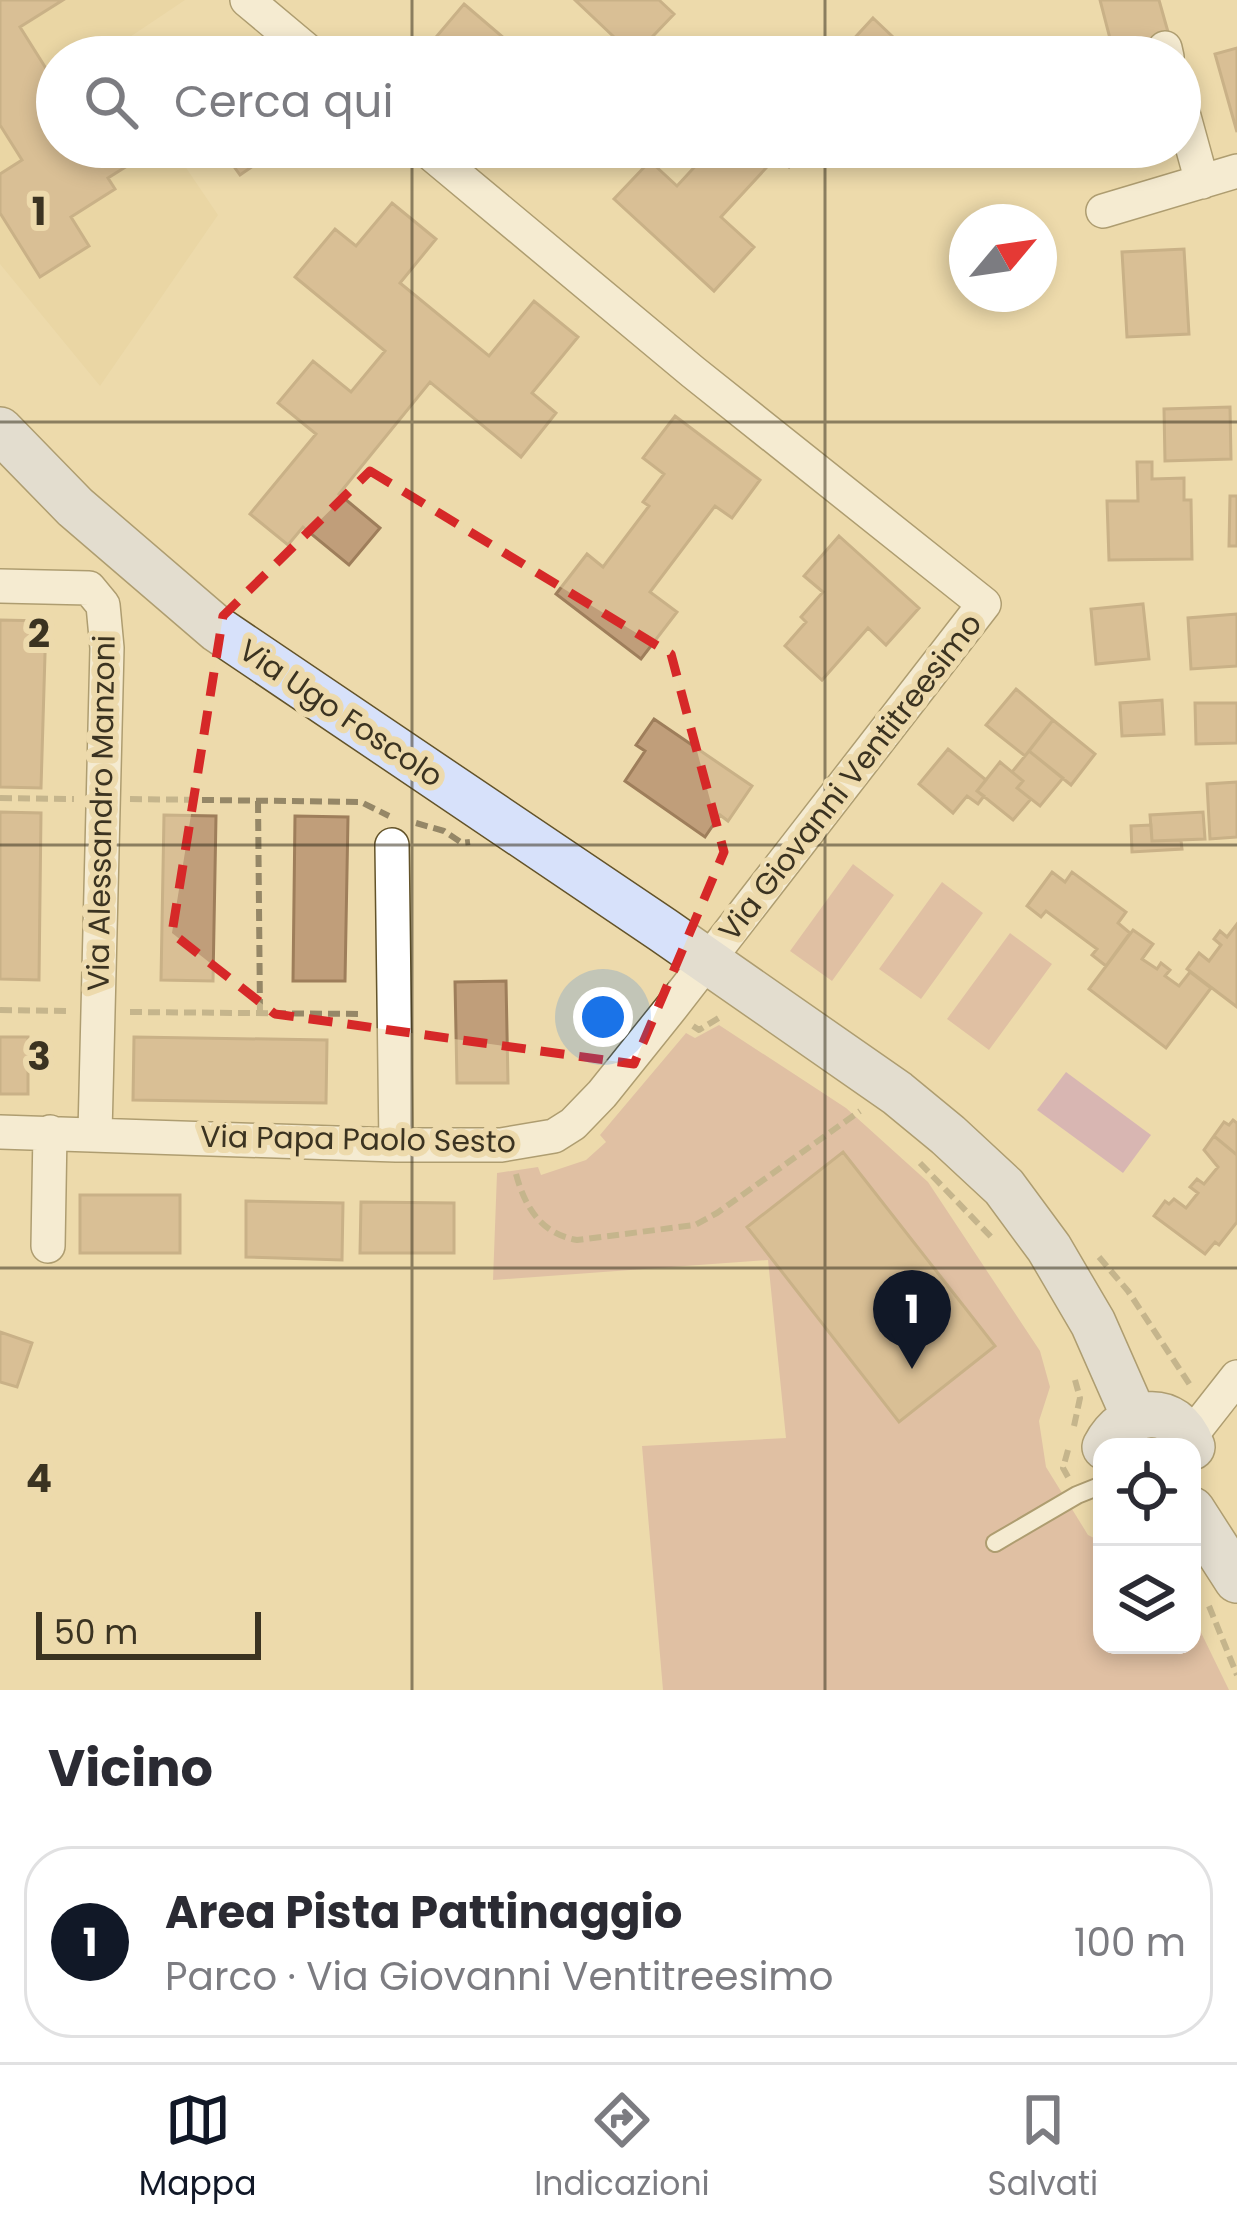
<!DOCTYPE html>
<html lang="it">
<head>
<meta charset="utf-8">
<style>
  :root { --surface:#fff; --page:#f2f2f3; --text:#2b2b33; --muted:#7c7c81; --line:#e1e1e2; --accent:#111827 }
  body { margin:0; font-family:Poppins,sans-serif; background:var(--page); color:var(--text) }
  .controls { position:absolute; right:36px; bottom:36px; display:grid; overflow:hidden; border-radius:24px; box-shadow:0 6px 18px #0003 }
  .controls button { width:108px; height:108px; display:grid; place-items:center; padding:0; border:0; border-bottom:3px solid var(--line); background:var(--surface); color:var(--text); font:60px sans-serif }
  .compass { position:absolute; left:949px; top:204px; width:108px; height:108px; border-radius:50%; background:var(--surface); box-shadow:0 6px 18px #0003; rotate:61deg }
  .scale { position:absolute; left:36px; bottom:30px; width:225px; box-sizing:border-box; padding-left:12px; border:6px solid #3b3321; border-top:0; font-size:33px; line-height:42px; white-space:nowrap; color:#3b3321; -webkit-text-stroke:9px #eddaac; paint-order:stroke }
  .you { position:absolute; left:603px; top:1017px; width:42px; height:42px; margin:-30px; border:9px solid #fff; border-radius:50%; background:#1a73e8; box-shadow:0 0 0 18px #1a73e833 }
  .badge { display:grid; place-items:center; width:78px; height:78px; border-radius:50%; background:var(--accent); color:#fff; font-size:39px; font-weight:700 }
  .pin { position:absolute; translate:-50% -99px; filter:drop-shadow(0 3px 6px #0008) }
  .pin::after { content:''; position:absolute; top:63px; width:42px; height:36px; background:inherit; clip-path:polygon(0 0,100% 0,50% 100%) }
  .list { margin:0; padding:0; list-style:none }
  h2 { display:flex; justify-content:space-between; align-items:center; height:156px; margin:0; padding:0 48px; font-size:51px }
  h2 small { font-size:39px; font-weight:400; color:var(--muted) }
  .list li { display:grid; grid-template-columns:78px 1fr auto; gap:36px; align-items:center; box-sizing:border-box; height:192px; margin:0 24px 24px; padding:0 24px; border:3px solid var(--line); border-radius:48px }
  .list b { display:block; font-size:45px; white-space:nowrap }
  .list p { margin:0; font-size:39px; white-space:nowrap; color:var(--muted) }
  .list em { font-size:39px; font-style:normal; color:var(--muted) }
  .icon { flex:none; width:66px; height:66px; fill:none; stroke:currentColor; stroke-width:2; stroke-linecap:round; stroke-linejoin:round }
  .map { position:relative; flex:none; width:1237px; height:1690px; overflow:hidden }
  .search { position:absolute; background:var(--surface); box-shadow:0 6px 18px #0003; left:36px; right:36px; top:36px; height:132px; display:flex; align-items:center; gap:30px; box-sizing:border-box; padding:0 42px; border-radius:66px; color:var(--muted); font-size:45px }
  .sheet { height:372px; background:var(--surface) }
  nav { display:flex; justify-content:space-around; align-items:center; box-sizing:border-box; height:168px; border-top:3px solid var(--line); background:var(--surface); font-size:33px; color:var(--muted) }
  nav a { display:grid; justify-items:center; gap:6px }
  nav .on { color:var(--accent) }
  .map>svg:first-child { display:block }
</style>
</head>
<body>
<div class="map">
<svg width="1237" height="1690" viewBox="0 0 1237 1690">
  <rect width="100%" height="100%" fill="#eddaac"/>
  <path fill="#e6d09b" d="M 0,0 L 185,0 L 109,51 L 112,57 L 57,57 L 57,147 L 172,147 L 218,215 L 100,386 L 0,264 Z"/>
  <path fill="#d0a19a" d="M 853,864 L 894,895 L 832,981 L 790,951 Z
    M 942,882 L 983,913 L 921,999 L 879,969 Z
    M 1010,933 L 1052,964 L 989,1050 L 947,1019 Z
    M 719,1025 L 846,1108 L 928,1182 L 1040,1351 L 1050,1387 L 1039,1421 L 1046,1467 L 1088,1535 L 1102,1542 L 1102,1645 L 1192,1645 L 1192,1614 L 1229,1690 L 663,1690 L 642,1446 L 786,1438 L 768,1260 L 493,1280 L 497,1173 L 538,1167 L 541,1175 L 586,1160 L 606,1142 L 600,1135 L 686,1033 L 695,1038 Z"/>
  <path fill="#be8bbb" d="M 1066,1072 L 1151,1135 L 1123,1173 L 1037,1110 Z"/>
  <path fill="#c09e7a" stroke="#9e7e5b" stroke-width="3" d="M 0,0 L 63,0 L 20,27 L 57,86 L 57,147 L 127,147 L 135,161 L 108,178 L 115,189 L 71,217 L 89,246 L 40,277 L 0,213 L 0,174 L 22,160 L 0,125 Z
    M 575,0 L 659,0 L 674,14 L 634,56 Z
    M 1100,0 L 1159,0 L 1170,39 L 1114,54 Z
    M 464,4 L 526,57 L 448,57 L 431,43 Z
    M 873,18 L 912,55 L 910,57 L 837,57 Z
    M 1237,48 L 1237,132 L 1215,54 Z
    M 220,147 L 280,147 L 240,175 Z
    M 713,147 L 807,147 L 789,167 L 777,156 L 721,217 L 754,247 L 714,291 L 614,199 L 650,161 L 677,186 Z
    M 1110,147 L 1140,147 L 1113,156 Z
    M 392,203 L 436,239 L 400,283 L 489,356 L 534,301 L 578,337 L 532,393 L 556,413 L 521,457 L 430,382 L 339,494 L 380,528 L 349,565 L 303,527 L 288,545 L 250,514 L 316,434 L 278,403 L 313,361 L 351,392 L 385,351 L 295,277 L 335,229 L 356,246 Z
    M 1184,249 L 1189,334 L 1127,337 L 1122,252 Z
    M 1230,407 L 1231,459 L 1165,461 L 1164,409 Z
    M 675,416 L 760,480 L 732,518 L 715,506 L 650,592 L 677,612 L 641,659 L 556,594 L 587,554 L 603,567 L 649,506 L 643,502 L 664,474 L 643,458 Z
    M 1137,462 L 1152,462 L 1152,479 L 1184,478 L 1184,500 L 1191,500 L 1192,559 L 1109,560 L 1107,501 L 1138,501 Z
    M 1230,496 L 1237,496 L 1237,546 L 1229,546 Z
    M 839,536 L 919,608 L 886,645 L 868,628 L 822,680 L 785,646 L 806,622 L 801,617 L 823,592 L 804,576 Z
    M 1143,604 L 1149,659 L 1096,664 L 1091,609 Z
    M 1237,614 L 1237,666 L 1191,669 L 1188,618 Z
    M 0,620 L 46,621 L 41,788 L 0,787 Z
    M 1016,689 L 1053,720 L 1025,756 L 986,725 Z
    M 1162,700 L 1164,734 L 1122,736 L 1120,703 Z
    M 1195,703 L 1237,703 L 1237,743 L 1196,744 Z
    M 654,719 L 752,786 L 728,821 L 720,815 L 705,837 L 625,781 L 645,751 L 636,745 Z
    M 1053,720 L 1095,754 L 1071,785 L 1029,751 Z
    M 948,749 L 986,780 L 977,791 L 984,796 L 978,804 L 967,796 L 953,813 L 919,784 Z
    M 1029,751 L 1063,778 L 1040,806 L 1017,788 L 1023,781 L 1012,772 Z
    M 1000,762 L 1023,781 L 1017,788 L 1031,799 L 1013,820 L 977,791 Z
    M 1237,782 L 1237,837 L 1210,839 L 1207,784 Z
    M 0,812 L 41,813 L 39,980 L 0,979 Z
    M 1203,812 L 1205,839 L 1152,841 L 1150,815 Z
    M 164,815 L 216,816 L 213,981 L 161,980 Z
    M 295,816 L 348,817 L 345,981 L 293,981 Z
    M 1151,825 L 1152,841 L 1181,840 L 1182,849 L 1132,852 L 1131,826 Z
    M 1052,872 L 1065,882 L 1072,872 L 1126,912 L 1118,923 L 1130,933 L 1106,966 L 1092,955 L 1097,949 L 1046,911 L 1041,917 L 1027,906 Z
    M 1237,924 L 1237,1007 L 1187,969 L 1199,953 L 1209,961 L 1221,945 L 1214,939 L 1220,931 L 1227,937 Z
    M 1133,930 L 1153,944 L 1142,959 L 1157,969 L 1161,963 L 1170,970 L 1165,976 L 1179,986 L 1190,972 L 1211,988 L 1166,1048 L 1089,989 Z
    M 506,981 L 508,1083 L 457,1083 L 455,982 Z
    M 0,1037 L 28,1037 L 28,1094 L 0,1094 Z
    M 134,1037 L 327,1040 L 326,1103 L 133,1100 Z
    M 1233,1120 L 1237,1123 L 1237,1155 L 1214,1136 L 1224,1122 L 1229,1125 Z
    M 1214,1136 L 1237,1155 L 1237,1222 L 1219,1245 L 1215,1242 L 1205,1254 L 1154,1216 L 1165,1201 L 1169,1204 L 1174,1199 L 1186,1208 L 1198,1193 L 1190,1187 L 1197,1179 L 1204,1184 L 1218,1167 L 1204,1150 Z
    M 843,1152 L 995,1346 L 899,1422 L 747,1227 Z
    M 80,1195 L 180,1195 L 180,1253 L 80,1253 Z
    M 246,1201 L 343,1203 L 342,1260 L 246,1257 Z
    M 361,1202 L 454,1203 L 454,1253 L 360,1253 Z
    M 0,1332 L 32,1343 L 17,1387 L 0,1382 Z"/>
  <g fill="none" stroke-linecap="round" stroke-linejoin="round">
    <g stroke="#635329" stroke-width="20">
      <path id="lane" d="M 995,1543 L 1077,1495 L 1102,1485"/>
    </g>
    <g stroke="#635329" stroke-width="36">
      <path id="street" d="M 247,0 L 315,57
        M 1165,48 L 1167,57
        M 1180,102 L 1202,182
        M 1103,211 L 1237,171
        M 0,586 L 89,588 L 103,605 L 107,648 L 95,1133
        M 392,845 L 396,1145
        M 0,1132 L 396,1145 L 501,1145 L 554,1136 L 573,1124 L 602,1094 L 671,1008 L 984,604 L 693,372 L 423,147
        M 48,1246 L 50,1132
        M 1189,1438 L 1237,1377"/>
    </g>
    <g stroke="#635329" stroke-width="48">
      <path id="secondary" d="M 0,430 L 75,507 L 217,629 L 663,930 L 897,1093 L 948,1135 L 1004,1187 L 1049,1248 L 1093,1323 L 1134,1416
        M 1105,1447 C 1125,1408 1175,1400 1192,1447
        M 1192,1510 L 1237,1580"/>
    </g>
    <path stroke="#958767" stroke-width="6" stroke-dasharray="12 6" stroke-linecap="butt" d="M 0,798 L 74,799
      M 130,799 L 361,802 L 389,816
      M 258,801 L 260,1013
      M 416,823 L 444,831 L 462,843 L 470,842
      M 0,1010 L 68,1011
      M 130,1012 L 362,1014
      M 693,1026 L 699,1030 L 722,1016
      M 920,1163 L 994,1240
      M 516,1174 C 525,1208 542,1234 577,1240 L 695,1225 L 717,1213 L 860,1111
      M 1099,1257 L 1128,1291 L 1192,1388
      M 1074,1426 L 1080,1398 L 1075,1380
      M 1068,1450 L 1063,1468 L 1068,1477
      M 1209,1606 L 1237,1675"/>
    <use href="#lane" stroke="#fff" stroke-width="16"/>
    <use href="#street" stroke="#fff" stroke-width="33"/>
    <use href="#secondary" stroke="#d7e1fa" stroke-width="45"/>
  </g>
  <path d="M0 0H1237V1690H0ZM 370,471 L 671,654 L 724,852 L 634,1064 L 275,1014 L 172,933 L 223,616 Z" fill="#eddaac" fill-opacity=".55" fill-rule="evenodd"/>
  <path fill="none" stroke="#d62828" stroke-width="9" stroke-dasharray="24 15" stroke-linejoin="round" d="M 370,471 L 671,654 L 724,852 L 634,1064 L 275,1014 L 172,933 L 223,616 Z"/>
  <path fill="none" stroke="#3b3321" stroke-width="3" stroke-opacity="0.55" d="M 412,0 L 412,57M 825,0 L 825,57M 412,147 L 412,1690M 825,147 L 825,1690M 0,422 L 1237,422M 0,845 L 1237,845M 0,1268 L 1237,1268"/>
  <g text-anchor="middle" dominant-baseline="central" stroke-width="12" stroke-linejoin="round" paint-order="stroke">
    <g font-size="30" fill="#3b3321" stroke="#eddaac">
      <text transform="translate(341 713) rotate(34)">Via Ugo Foscolo</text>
      <text transform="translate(850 777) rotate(-52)">Via Giovanni Ventitreesimo</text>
      <text transform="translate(101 813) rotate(-89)">Via Alessandro Manzoni</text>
      <text transform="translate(358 1139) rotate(1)">Via Papa Paolo Sesto</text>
    </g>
  </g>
  <g font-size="39" text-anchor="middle" font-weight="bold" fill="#3b3321" stroke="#eddaac" stroke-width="12" stroke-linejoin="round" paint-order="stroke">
    <text x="39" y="225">1</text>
    <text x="39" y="647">2</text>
    <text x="39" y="1070">3</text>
    <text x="39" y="1492">4</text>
  </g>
</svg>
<div class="controls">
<button><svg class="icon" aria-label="locate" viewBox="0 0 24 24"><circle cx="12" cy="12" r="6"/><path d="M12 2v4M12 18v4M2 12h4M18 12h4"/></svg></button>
<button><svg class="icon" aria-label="layers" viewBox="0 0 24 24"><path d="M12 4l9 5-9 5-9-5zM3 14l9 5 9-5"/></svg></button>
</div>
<svg class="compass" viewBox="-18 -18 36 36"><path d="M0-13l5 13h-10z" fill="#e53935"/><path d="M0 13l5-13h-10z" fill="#7c7c81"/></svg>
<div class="scale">50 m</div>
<div class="you"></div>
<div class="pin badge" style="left:912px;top:1369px">1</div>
<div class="search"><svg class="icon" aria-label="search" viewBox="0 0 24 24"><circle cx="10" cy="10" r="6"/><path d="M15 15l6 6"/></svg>Cerca qui</div>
</div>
<section class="sheet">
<h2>Vicino<small></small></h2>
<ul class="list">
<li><span class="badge">1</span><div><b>Area Pista Pattinaggio</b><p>Parco · Via Giovanni Ventitreesimo</p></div><em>100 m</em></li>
</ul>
</section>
<nav>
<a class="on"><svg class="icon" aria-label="map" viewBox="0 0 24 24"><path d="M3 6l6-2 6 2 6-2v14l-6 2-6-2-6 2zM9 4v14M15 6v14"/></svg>Mappa</a>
<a><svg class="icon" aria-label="directions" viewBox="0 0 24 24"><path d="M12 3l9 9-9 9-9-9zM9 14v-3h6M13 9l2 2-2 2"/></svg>Indicazioni</a>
<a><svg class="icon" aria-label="saved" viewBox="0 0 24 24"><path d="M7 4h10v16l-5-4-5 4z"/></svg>Salvati</a>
</nav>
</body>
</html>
